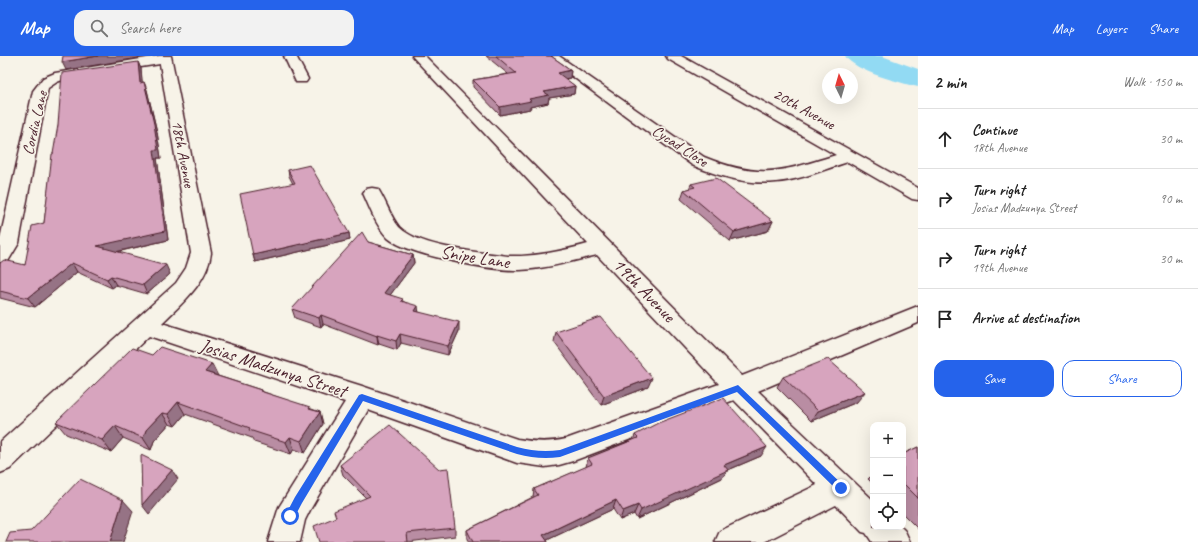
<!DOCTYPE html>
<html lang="en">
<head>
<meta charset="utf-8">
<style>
  :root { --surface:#fff; --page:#f2f2f2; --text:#222; --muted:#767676; --line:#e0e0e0; --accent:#2563eb }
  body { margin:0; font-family:Caveat,sans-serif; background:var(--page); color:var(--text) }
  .controls { position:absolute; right:12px; bottom:12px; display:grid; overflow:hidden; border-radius:8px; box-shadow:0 4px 16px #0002 }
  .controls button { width:36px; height:36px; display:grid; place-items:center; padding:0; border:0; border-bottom:1px solid var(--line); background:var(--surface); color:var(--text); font:20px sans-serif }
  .compass { position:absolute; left:822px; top:12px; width:36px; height:36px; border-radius:50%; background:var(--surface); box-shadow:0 4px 16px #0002; rotate:355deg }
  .stop { position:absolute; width:12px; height:12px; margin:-9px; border:3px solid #2563eb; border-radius:50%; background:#fff }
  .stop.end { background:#2563eb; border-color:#fff; box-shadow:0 1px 4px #0008 }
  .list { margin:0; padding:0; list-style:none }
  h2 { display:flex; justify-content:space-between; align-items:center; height:52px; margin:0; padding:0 16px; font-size:17px }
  h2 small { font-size:13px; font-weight:400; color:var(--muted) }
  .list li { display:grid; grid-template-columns:26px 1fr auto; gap:12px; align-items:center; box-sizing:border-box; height:60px; padding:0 16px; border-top:1px solid var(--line) }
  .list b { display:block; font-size:15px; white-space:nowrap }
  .list p { margin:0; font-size:13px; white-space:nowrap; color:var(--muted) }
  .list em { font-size:13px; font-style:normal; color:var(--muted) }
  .actions { display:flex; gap:8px; padding:12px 16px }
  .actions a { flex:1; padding:9px 0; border:1px solid var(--accent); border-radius:12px; text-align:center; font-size:14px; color:var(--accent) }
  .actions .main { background:var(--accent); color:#fff }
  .icon { flex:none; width:22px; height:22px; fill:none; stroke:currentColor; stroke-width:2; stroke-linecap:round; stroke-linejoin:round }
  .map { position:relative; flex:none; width:918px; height:486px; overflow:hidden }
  header { display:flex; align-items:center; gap:24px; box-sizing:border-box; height:56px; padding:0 20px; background:var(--accent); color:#fff }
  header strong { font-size:19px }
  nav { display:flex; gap:22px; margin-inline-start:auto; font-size:14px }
  .search { width:280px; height:36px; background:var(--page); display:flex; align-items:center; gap:10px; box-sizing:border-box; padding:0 14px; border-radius:12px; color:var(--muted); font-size:15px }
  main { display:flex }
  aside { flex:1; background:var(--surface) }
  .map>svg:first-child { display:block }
</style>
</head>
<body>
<header>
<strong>Map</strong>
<div class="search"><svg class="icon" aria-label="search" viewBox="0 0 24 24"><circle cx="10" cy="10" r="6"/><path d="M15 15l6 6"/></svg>Search here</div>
<nav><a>Map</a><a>Layers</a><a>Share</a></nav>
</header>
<main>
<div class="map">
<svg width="918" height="486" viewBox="0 0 918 486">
  <rect width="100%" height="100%" fill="#f7f3e8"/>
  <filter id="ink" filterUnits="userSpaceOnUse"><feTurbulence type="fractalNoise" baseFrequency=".025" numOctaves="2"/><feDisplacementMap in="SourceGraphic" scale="8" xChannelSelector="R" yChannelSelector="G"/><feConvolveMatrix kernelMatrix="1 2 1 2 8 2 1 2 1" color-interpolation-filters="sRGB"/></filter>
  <g filter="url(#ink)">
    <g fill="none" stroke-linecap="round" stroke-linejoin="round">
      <path fill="#92daf3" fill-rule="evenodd" d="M 845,0 L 882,0 L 918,13 L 918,31 C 899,26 856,16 845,0 Z"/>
      <g stroke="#4a1f2b" stroke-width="3">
        <path id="minor" d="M 159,0 L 171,0 L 211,197 C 208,226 181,248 162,267 L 362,330 L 517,383 C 534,386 549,387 566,383 L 719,328 L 597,199 C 572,205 546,213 520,214 C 492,215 408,199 388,182 C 376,170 370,152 363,137 L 366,133 L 372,132 L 378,133 C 386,145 390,160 399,171 C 420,192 479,196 508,200 C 535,201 561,195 588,188 L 412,0 L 425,0 L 742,320 L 918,250 L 918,267 L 758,335 L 873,444 L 873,471 L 901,471 L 905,475 L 910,486 L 872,486 L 866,477 L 862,476 L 836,449 L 764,486 L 715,486 L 720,475 L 817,429 L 734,344 L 573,405 L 559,409 L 545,411 L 517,407 L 368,354 L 310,454 L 305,464 L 300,486 L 268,486 L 279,451 L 345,346 L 149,280 L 10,413 L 0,417 L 0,386 L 176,227 L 186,212 L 191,197 L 160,8 L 65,23 L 57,26 L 48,32 L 19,187 L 7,207 L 0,209 L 0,183 L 33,35 L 43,22 L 55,17 Z
          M 284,0 L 296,0 L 308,23 L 306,26 L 296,26 Z
          M 545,0 L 559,0 L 704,101 C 760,124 781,116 836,99 L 668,3 L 666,0 L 681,0 L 918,132 L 918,144 L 912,143 L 848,106 C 824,113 801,124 776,126 C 747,129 718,120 692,109 Z"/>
      </g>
      <use href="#minor" fill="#f7f3e8" fill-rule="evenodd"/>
    </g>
    <path fill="#b98da3" stroke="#4a1f2b" d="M 486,0 L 551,0 L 571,14 L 570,22 L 565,23 L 575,30 L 574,38 L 549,42 L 548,47 L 530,51 L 530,53 L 500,59 L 473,31 L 473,24 L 508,18 Z
      M 138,6 L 141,13 L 142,27 L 144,26 L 147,34 L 157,76 L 161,102 L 157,102 L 168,184 L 117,196 L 170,218 L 147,238 L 116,229 L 112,232 L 77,216 L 35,251 L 0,242 L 0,207 L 25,209 L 44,167 L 53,98 Z
      M 288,114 L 349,177 L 350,184 L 255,206 L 253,199 L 293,128 L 289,120 Z
      M 691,128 L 773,165 L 768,175 L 730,185 L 681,143 L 684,134 L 689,133 Z
      M 368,186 L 413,199 L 414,207 L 390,239 L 403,245 L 419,256 L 459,275 L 448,299 L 401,287 L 397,294 L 379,288 L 378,289 L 323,268 L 321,271 L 295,262 L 292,253 Z
      M 556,276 L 648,331 L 601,349 L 554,286 Z
      M 218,320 L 261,334 L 261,335 L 320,356 L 323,368 L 305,397 L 294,393 L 291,398 L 254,386 L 252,382 L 185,358 L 175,370 L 169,368 L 154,385 L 151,394 L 123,382 L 111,396 L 66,378 L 56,366 Z
      M 783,321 L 857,346 L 811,365 L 777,331 Z
      M 635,379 L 761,400 L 728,414 L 722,422 L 637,463 L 634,458 L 620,464 L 613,453 L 547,484 L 548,486 L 469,486 L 467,483 L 467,474 L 533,441 L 534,433 L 586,411 L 588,402 L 633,384 Z
      M 918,391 L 918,473 L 903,458 L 903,398 Z
      M 340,409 L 455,472 L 455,480 L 408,486 L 336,461 L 366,442 L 343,419 Z
      M 873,418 L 873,428 L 868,423 Z"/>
    <path fill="#967385" stroke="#4a1f2b" d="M 98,0 L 139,0 L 139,2 L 66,14 L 62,6 Z
      M 138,6 L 141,13 L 143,34 L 140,27 Z
      M 571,14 L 570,22 L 557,24 L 558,17 Z
      M 144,26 L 147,34 L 157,76 L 161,102 L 157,102 L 168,184 L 102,199 L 97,190 Z
      M 575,30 L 574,38 L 549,42 L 548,47 L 530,51 L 530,53 L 500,59 L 500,51 L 529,43 L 544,36 Z
      M 773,165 L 768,175 L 730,185 L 734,176 Z
      M 349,177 L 350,184 L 255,206 L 253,199 Z
      M 413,199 L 414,207 L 385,246 L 384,237 Z
      M 72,207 L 77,216 L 35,251 L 28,242 Z
      M 166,209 L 170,218 L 147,238 L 143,229 Z
      M 111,220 L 116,229 L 112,232 L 107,223 Z
      M 418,250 L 419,258 L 415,255 Z
      M 321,259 L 323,268 L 321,271 L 319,262 Z
      M 459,266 L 459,275 L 448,299 L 448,290 Z
      M 400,278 L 401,287 L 397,294 L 396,285 Z
      M 377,279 L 379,288 L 378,289 L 377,280 Z
      M 212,308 L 218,320 L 205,316 Z
      M 652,322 L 648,331 L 601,349 L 604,340 Z
      M 865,336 L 857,346 L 811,365 L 818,355 Z
      M 178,346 L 185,358 L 175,370 L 168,358 Z
      M 320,356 L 323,368 L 305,397 L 301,385 Z
      M 162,357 L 169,368 L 154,385 L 151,394 L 143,382 L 146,374 Z
      M 115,370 L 123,382 L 111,396 L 102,384 Z
      M 290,381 L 294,393 L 291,398 L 286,386 Z
      M 767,391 L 761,400 L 728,414 L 722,422 L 637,463 L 641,454 L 724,409 Z
      M 172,414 L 178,423 L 149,458 L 142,449 Z
      M 123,444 L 133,455 L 123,486 L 110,486 Z
      M 616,444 L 613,453 L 543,486 L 543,479 Z
      M 638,449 L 634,458 L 620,464 L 623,455 Z"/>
    <path fill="#d7a4be" stroke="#4a1f2b" d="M 63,0 L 98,0 L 62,6 Z
      M 496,0 L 551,0 L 571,14 L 558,17 L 575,30 L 544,36 L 549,39 L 529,43 L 531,45 L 500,51 L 473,24 L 516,17 Z
      M 138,6 L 140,27 L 144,26 L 154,68 L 158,94 L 154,94 L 165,175 L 97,190 L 166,209 L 143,229 L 111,220 L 107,223 L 72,207 L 28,242 L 0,235 L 0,207 L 4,204 L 25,209 L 32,170 L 44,167 L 52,98 L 53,98 L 58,69 L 62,17 Z
      M 310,109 L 349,177 L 253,199 L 240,138 L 295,127 L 288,114 Z
      M 716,122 L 773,165 L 734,176 L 684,134 L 695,131 L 691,128 Z
      M 362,176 L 368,186 L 413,199 L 384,237 L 403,243 L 401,245 L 418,250 L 415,255 L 459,266 L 448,290 L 400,278 L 396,285 L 377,279 L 377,280 L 321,259 L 319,262 L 292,253 Z
      M 601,261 L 652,322 L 604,340 L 556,276 Z
      M 160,291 L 212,308 L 205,316 L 261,334 L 260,335 L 310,351 L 309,353 L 320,356 L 301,385 L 290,381 L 286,386 L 249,374 L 250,372 L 178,346 L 168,358 L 162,357 L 146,374 L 143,382 L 115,370 L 102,384 L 56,366 L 132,292 L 152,299 Z
      M 828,303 L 865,336 L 818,355 L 783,321 Z
      M 723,342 L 767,391 L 724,409 L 728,414 L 641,454 L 638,449 L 623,455 L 616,444 L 543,479 L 548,486 L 473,486 L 467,474 L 538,439 L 534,433 L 592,408 L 588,402 L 638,382 L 635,379 L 658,367 Z
      M 390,369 L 439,413 L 448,412 L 455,472 L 407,477 L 408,486 L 319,486 L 314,470 L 336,461 L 334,455 L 370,440 L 340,409 Z
      M 918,391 L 918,442 L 903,427 L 903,398 Z
      M 141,399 L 172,414 L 142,449 Z
      M 80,423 L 123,444 L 110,486 L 6,486 L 10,477 L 31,475 Z"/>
  </g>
  <path fill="#2563eb" d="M 738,329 L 844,430 L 845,432 L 844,435 L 838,435 L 737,336 L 560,401 C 545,403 532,402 517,398 L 363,345 L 302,447 L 293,464 L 290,465 L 287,464 L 285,460 L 295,441 L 359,339 L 362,338 L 517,391 C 532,395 545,396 560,394 Z"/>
  <g text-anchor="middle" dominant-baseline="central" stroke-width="3.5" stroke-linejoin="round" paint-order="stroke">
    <g font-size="16" fill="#4a1f2b" stroke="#f7f3e8">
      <text transform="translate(804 53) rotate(29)">20th Avenue</text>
      <text transform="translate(35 67) rotate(-77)">Cordia Lane</text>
      <text transform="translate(680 90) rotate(33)">Cycad Close</text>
      <text transform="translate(183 98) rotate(79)">18th Avenue</text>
    </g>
    <g font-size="19" fill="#4a1f2b" stroke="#f7f3e8">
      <text transform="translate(475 201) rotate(9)">Snipe Lane</text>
      <text transform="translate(644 234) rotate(46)">19th Avenue</text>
      <text transform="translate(273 312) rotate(18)">Josias Madzunya Street</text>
    </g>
  </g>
</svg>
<div class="controls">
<button>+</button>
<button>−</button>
<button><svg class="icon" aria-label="locate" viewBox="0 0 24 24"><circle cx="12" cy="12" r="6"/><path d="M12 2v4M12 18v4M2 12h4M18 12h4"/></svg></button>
</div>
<svg class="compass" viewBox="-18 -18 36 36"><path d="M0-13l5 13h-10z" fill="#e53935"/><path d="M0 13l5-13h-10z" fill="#767676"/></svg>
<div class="stop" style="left:290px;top:460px"></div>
<div class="stop end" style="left:841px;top:432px"></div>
</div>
<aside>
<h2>2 min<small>Walk · 150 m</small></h2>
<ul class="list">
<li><svg class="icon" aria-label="ahead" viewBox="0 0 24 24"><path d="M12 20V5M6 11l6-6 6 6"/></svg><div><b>Continue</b><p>18th Avenue</p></div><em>30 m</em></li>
<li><svg class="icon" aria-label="right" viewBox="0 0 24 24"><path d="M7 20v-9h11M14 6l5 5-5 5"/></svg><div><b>Turn right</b><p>Josias Madzunya Street</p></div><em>90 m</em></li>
<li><svg class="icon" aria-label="right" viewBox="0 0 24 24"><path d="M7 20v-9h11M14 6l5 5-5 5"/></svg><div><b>Turn right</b><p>19th Avenue</p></div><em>30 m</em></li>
<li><svg class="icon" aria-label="arrive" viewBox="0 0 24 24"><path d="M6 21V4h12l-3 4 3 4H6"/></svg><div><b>Arrive at destination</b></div></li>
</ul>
<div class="actions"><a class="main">Save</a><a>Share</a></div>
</aside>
</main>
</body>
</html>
